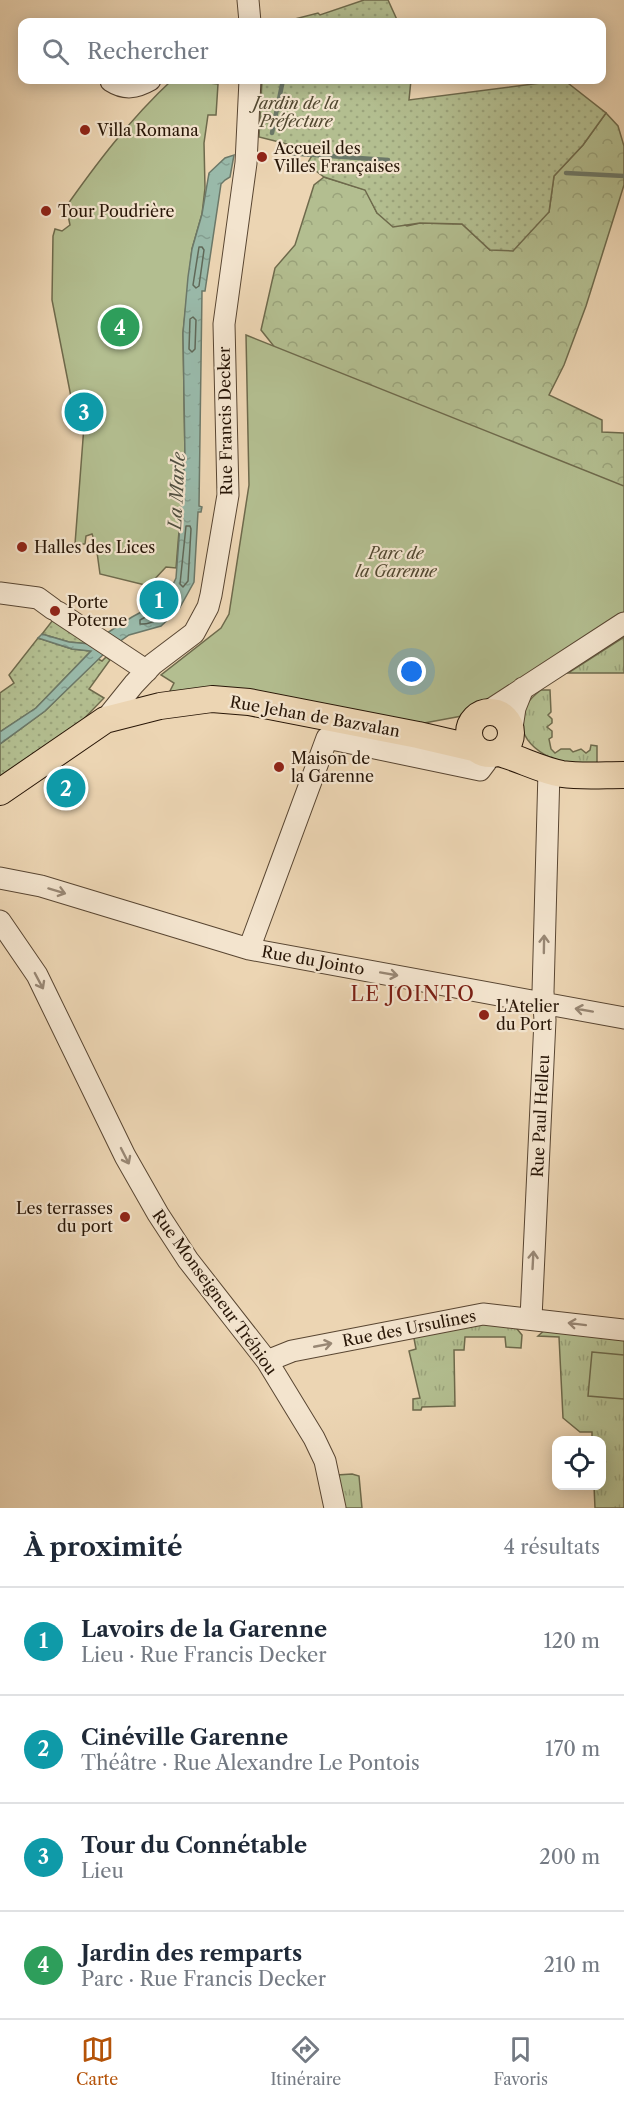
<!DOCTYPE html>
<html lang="fr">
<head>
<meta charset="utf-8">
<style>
  :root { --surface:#fff; --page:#f6f6f7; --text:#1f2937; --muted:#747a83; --line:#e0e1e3; --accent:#b45309 }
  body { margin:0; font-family:"Libre Caslon Text",serif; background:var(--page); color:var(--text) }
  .controls { position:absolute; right:18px; bottom:18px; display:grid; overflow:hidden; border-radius:12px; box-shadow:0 3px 15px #0003 }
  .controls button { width:54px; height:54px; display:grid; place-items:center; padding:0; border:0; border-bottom:2px solid var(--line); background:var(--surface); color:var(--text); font:30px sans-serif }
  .you { position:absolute; left:412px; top:672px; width:21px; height:21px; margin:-15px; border:4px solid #fff; border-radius:50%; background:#1a73e8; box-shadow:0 0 0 9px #1a73e833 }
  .badge { display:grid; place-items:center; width:39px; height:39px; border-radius:50%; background:var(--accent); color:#fff; font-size:20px; font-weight:700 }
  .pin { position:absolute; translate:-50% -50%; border:3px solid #fff; box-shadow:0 2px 6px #0006 }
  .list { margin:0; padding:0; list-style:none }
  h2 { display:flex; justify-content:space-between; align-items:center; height:78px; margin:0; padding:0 24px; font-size:26px }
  h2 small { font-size:20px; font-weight:400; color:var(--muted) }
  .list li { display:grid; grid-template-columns:39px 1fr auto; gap:18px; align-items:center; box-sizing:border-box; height:108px; padding:0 24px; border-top:2px solid var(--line) }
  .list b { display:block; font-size:22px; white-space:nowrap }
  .list p { margin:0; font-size:20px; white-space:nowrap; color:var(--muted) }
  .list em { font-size:20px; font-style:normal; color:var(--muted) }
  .icon { flex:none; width:33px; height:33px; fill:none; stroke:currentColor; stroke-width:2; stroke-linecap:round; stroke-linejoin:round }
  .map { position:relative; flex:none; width:624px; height:1508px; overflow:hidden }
  .search { position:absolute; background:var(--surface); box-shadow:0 3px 15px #0003; left:18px; right:18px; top:18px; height:66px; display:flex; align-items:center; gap:15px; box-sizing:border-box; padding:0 21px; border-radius:12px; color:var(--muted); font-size:22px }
  .sheet { height:510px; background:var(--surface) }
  nav { display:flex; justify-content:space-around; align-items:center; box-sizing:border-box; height:84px; border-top:2px solid var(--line); background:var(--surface); font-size:16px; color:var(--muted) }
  nav a { display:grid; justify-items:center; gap:3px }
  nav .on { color:var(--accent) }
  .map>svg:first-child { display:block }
</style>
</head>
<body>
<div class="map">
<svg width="624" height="1508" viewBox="0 0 624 1508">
  <defs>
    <pattern id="grass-tufts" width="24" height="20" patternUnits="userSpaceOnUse" patternTransform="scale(1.5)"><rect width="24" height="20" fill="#b3be90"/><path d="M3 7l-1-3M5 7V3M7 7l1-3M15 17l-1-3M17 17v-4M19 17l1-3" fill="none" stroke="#9aa37b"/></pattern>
    <pattern id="forest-crowns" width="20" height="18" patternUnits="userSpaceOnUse" patternTransform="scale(1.5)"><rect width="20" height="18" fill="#b3be90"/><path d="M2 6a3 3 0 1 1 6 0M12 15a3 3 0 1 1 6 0" fill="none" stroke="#9aa37b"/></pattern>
    <pattern id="garden-dots" width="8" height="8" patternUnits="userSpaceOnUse" patternTransform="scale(1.5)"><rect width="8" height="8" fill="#b3be90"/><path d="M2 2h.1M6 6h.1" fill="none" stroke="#9aa37b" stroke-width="1.8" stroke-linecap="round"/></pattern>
    <pattern id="water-ripples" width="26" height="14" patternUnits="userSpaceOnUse" patternTransform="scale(1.5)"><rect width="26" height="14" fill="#99b9a9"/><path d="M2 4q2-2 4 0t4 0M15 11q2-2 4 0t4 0" fill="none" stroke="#849e90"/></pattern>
  </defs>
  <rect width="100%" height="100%" fill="#ecd5b3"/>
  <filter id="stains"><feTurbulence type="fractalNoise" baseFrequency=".00333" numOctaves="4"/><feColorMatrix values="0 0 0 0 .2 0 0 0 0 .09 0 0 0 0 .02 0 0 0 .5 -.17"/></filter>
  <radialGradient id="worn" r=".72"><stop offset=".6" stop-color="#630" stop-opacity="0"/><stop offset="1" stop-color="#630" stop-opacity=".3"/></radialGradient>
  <path fill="url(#grass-tufts)" stroke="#6e6a4c" stroke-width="1.5" d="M 624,637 L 624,673 L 568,673 Z
    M 541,690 L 550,690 L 551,712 L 548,715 L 552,719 L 552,723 L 547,727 L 552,731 L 552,737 L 549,739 L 551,749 L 555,753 L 561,749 L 570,749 L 573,752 L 581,749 L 586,753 L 590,750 L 591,745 L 597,746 L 597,766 C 583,764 565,764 551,758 C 518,742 510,713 541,690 Z
    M 487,1321 L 513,1324 L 522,1335 L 521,1348 L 506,1347 L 505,1337 L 465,1337 L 464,1350 L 454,1350 L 455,1406 L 422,1407 L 421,1410 L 413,1410 L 413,1399 L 420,1398 L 409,1351 L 416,1349 L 413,1333 Z
    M 547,1328 L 624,1337 L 624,1508 L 595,1508 L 594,1486 L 602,1486 L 602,1440 L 592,1440 L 592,1432 L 580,1432 L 563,1418 L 559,1337 L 538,1336 Z
    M 352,1474 L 359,1476 L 362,1508 L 344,1508 L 337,1475 Z"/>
  <path fill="url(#forest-crowns)" stroke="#6e6a4c" stroke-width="1.5" d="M 606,113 L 618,126 L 624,146 L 624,185 L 586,306 L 564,365 L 549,395 L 602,420 L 602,432 L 624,433 L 624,513 L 280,354 L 261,330 L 275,268 L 295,245 L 314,185 L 324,177 L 366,190 L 377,213 L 407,226 L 420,223 L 462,224 L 490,250 L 549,212 L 554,176 L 583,145 Z"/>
  <path fill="#b3be90" stroke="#6e6a4c" stroke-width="1.5" d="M 172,80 L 210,80 L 210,83 L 218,84 L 216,115 L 208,115 L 204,143 L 205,188 L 202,214 L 192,249 L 183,333 L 185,458 L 176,568 L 166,567 L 151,583 L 145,585 L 100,574 L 96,545 L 92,534 L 86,536 L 85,544 L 75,544 L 84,426 C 110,419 97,387 72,402 L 52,300 L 53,236 L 55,229 L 62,231 L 70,225 L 68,215 L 63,211 C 96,164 130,119 172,80 Z
    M 246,335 L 624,486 L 624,614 L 478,713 L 419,724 L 169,693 L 174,683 L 161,675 L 221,628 L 229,614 L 249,485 Z
    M 592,1352 L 624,1355 L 624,1399 L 588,1396 Z"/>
  <path fill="url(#garden-dots)" stroke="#6e6a4c" stroke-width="1.5" d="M 364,0 L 388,0 L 398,22 L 283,22 L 318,13 L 320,15 Z
    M 262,80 L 411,80 L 409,100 L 564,80 L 606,113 L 583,145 L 554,176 L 549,212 L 513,251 L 490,250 L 462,224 L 420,223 L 393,227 L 377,213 L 365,190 L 324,177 L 307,164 L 317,147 L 291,145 L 259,137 Z
    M 56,616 L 90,644 L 69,642 L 42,634 Z
    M 38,638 L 72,649 L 91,651 L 36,708 L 0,732 L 0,693 L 14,683 L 9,675 Z
    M 106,657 L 110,660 L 89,689 L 104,698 L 72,731 L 0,779 L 0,744 L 45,711 L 98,659 L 102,661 Z"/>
  <path fill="url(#water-ripples)" stroke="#6c7868" stroke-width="1.5" d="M 234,155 L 230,177 L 225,180 L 221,184 L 205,291 L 202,291 L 199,506 L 202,507 L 201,512 L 198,512 L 194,582 L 179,609 L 161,626 L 129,635 L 109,649 L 45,711 L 0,744 L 0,732 L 36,708 L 91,651 L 72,649 L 38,638 L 42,634 L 69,642 L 90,644 L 132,617 L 158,603 L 169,593 L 176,578 L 185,458 L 183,333 L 188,277 L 192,249 L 202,214 L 209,173 L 225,158 Z"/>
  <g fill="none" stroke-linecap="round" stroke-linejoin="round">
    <path stroke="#606858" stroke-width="1.5" d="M 199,247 L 202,247 L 204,250 L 199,286 L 196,288 L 193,285 Z
      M 193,317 L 196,320 L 195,349 L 192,352 L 189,349 L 190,319 Z
      M 186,526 L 190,526 L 191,529 L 188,581 L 183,587 L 180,584 Z
      M 172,599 L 176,601 C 172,613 153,625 140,624 L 140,620 L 162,608 Z"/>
    <path stroke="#6c7868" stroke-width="4.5" d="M 272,133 L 283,80
      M 285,153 L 388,160
      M 566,173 L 624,176"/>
    <g stroke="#594632" stroke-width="23">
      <path id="minor" d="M 248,0 L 250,22
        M 111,81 C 125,90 136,88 150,80
        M 0,593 L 38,598 L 53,609
        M 58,612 L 147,671
        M 487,712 L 624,623
        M 105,720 L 134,684 L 153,664 L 194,633 L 208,607 L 211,595 L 228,495 L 224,324 L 246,163 L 250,80
        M 512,728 L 515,708 L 523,688
        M 0,878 L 41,886 L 249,949 L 624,1018
        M 0,921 L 37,975 L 125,1156 L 158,1214 L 188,1260 L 267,1361 L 314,1438 L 325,1461 L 335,1508
        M 249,949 L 327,738 L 480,770 L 486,762 L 486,754
        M 531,1318 L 545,1020 L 543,992 L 549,771
        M 267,1361 L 292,1351 L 483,1314 L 624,1330"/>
    </g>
    <g stroke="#281607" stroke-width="28">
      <path id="major" d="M469 733a21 21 0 1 1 42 0a21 21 0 1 1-42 0Z
        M 499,753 C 521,759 540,770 562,774 C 582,777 604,775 624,775
        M 0,792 L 105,720 L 160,706 L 212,699 L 249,702 L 418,735 L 474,748"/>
    </g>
    <use href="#minor" stroke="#f3e4ce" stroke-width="21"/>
    <use href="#major" stroke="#ecd5b3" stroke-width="26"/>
  </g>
  <defs><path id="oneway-shaft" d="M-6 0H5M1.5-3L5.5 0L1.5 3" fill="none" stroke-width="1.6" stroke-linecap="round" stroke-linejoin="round" transform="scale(1.5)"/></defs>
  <g stroke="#988774">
    <use href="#oneway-shaft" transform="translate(57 891) rotate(17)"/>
    <use href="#oneway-shaft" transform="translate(544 944) rotate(-89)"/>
    <use href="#oneway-shaft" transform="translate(389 974) rotate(10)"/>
    <use href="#oneway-shaft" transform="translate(39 981) rotate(62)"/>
    <use href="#oneway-shaft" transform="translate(584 1010) rotate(-170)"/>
    <use href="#oneway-shaft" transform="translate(125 1156) rotate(63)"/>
    <use href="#oneway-shaft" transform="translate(533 1260) rotate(-87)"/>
    <use href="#oneway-shaft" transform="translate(577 1324) rotate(-173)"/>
    <use href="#oneway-shaft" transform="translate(323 1345) rotate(-11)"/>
  </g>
  <g fill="#8f2418" stroke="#f3e4ce" stroke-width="2">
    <circle cx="85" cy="130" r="6"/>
    <circle cx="262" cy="157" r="6"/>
    <circle cx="46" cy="211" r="6"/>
    <circle cx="22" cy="547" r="6"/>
    <circle cx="55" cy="611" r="6"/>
    <circle cx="279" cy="767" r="6"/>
    <circle cx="484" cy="1015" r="6"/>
    <circle cx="125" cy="1217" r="6"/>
  </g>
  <g text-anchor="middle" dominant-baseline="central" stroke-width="4.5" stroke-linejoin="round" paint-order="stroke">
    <g font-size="16" font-style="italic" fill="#524830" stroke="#f3e4ce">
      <text x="296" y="103">Jardin de la<tspan x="296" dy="18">Préfecture</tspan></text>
      <text x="396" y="553">Parc de<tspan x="396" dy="18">la Garenne</tspan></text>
    </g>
    <g font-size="16" fill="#281607" stroke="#f3e4ce" text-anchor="start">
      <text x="97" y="130">Villa Romana</text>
      <text x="274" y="148">Accueil des<tspan x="274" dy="18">Villes Françaises</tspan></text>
      <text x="58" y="211">Tour Poudrière</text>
      <text x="34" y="547">Halles des Lices</text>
      <text x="67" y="602">Porte<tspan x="67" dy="18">Poterne</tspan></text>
      <text x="291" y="758">Maison de<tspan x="291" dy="18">la Garenne</tspan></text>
      <text x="496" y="1006">L'Atelier<tspan x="496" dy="18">du Port</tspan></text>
      <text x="113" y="1208" text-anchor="end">Les terrasses<tspan x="113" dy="18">du port</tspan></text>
    </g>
    <g font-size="16" fill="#281607" stroke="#f3e4ce">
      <text transform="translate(225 421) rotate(-91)">Rue Francis Decker</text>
      <text transform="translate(315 716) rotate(10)">Rue Jehan de Bazvalan</text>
      <text transform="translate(313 960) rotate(10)">Rue du Jointo</text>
      <text transform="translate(540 1116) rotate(-87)">Rue Paul Helleu</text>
      <text transform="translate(215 1292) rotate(54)">Rue Monseigneur Tréhiou</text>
      <text transform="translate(409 1328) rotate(-11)">Rue des Ursulines</text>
    </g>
    <g font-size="18" font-style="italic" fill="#504f40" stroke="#f3e4ce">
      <text transform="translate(177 491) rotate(-87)">La Marle</text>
    </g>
    <g font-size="20" letter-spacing="1.5" fill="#7a1f14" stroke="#f3e4ce">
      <text x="413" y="994">LE JOINTO</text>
    </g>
  </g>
  <rect width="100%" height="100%" filter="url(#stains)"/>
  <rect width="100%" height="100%" fill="url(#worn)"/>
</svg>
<div class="controls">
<button><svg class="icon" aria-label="locate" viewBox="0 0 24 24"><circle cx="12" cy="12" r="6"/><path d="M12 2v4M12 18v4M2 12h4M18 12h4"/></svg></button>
</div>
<div class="you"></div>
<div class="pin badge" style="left:159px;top:600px;background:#0f9aa8">1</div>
<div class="pin badge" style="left:66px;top:788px;background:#0f9aa8">2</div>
<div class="pin badge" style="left:84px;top:412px;background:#0f9aa8">3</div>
<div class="pin badge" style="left:120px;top:327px;background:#2e9e5b">4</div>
<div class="search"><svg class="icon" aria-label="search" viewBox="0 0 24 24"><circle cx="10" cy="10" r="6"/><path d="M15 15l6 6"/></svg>Rechercher</div>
</div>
<section class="sheet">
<h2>À proximité<small>4 résultats</small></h2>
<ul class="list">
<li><span class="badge" style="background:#0f9aa8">1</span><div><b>Lavoirs de la Garenne</b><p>Lieu · Rue Francis Decker</p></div><em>120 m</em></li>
<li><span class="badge" style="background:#0f9aa8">2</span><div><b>Cinéville Garenne</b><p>Théâtre · Rue Alexandre Le Pontois</p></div><em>170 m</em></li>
<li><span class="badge" style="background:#0f9aa8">3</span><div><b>Tour du Connétable</b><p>Lieu</p></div><em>200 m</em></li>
<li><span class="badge" style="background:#2e9e5b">4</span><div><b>Jardin des remparts</b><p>Parc · Rue Francis Decker</p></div><em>210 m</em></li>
</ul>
</section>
<nav>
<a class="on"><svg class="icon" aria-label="map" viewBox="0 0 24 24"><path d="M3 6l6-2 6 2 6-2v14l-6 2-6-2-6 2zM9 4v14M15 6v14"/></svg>Carte</a>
<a><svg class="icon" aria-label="directions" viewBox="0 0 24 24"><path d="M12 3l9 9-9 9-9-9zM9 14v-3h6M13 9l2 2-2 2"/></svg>Itinéraire</a>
<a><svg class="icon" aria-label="saved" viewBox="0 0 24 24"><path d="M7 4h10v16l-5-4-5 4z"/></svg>Favoris</a>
</nav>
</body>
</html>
